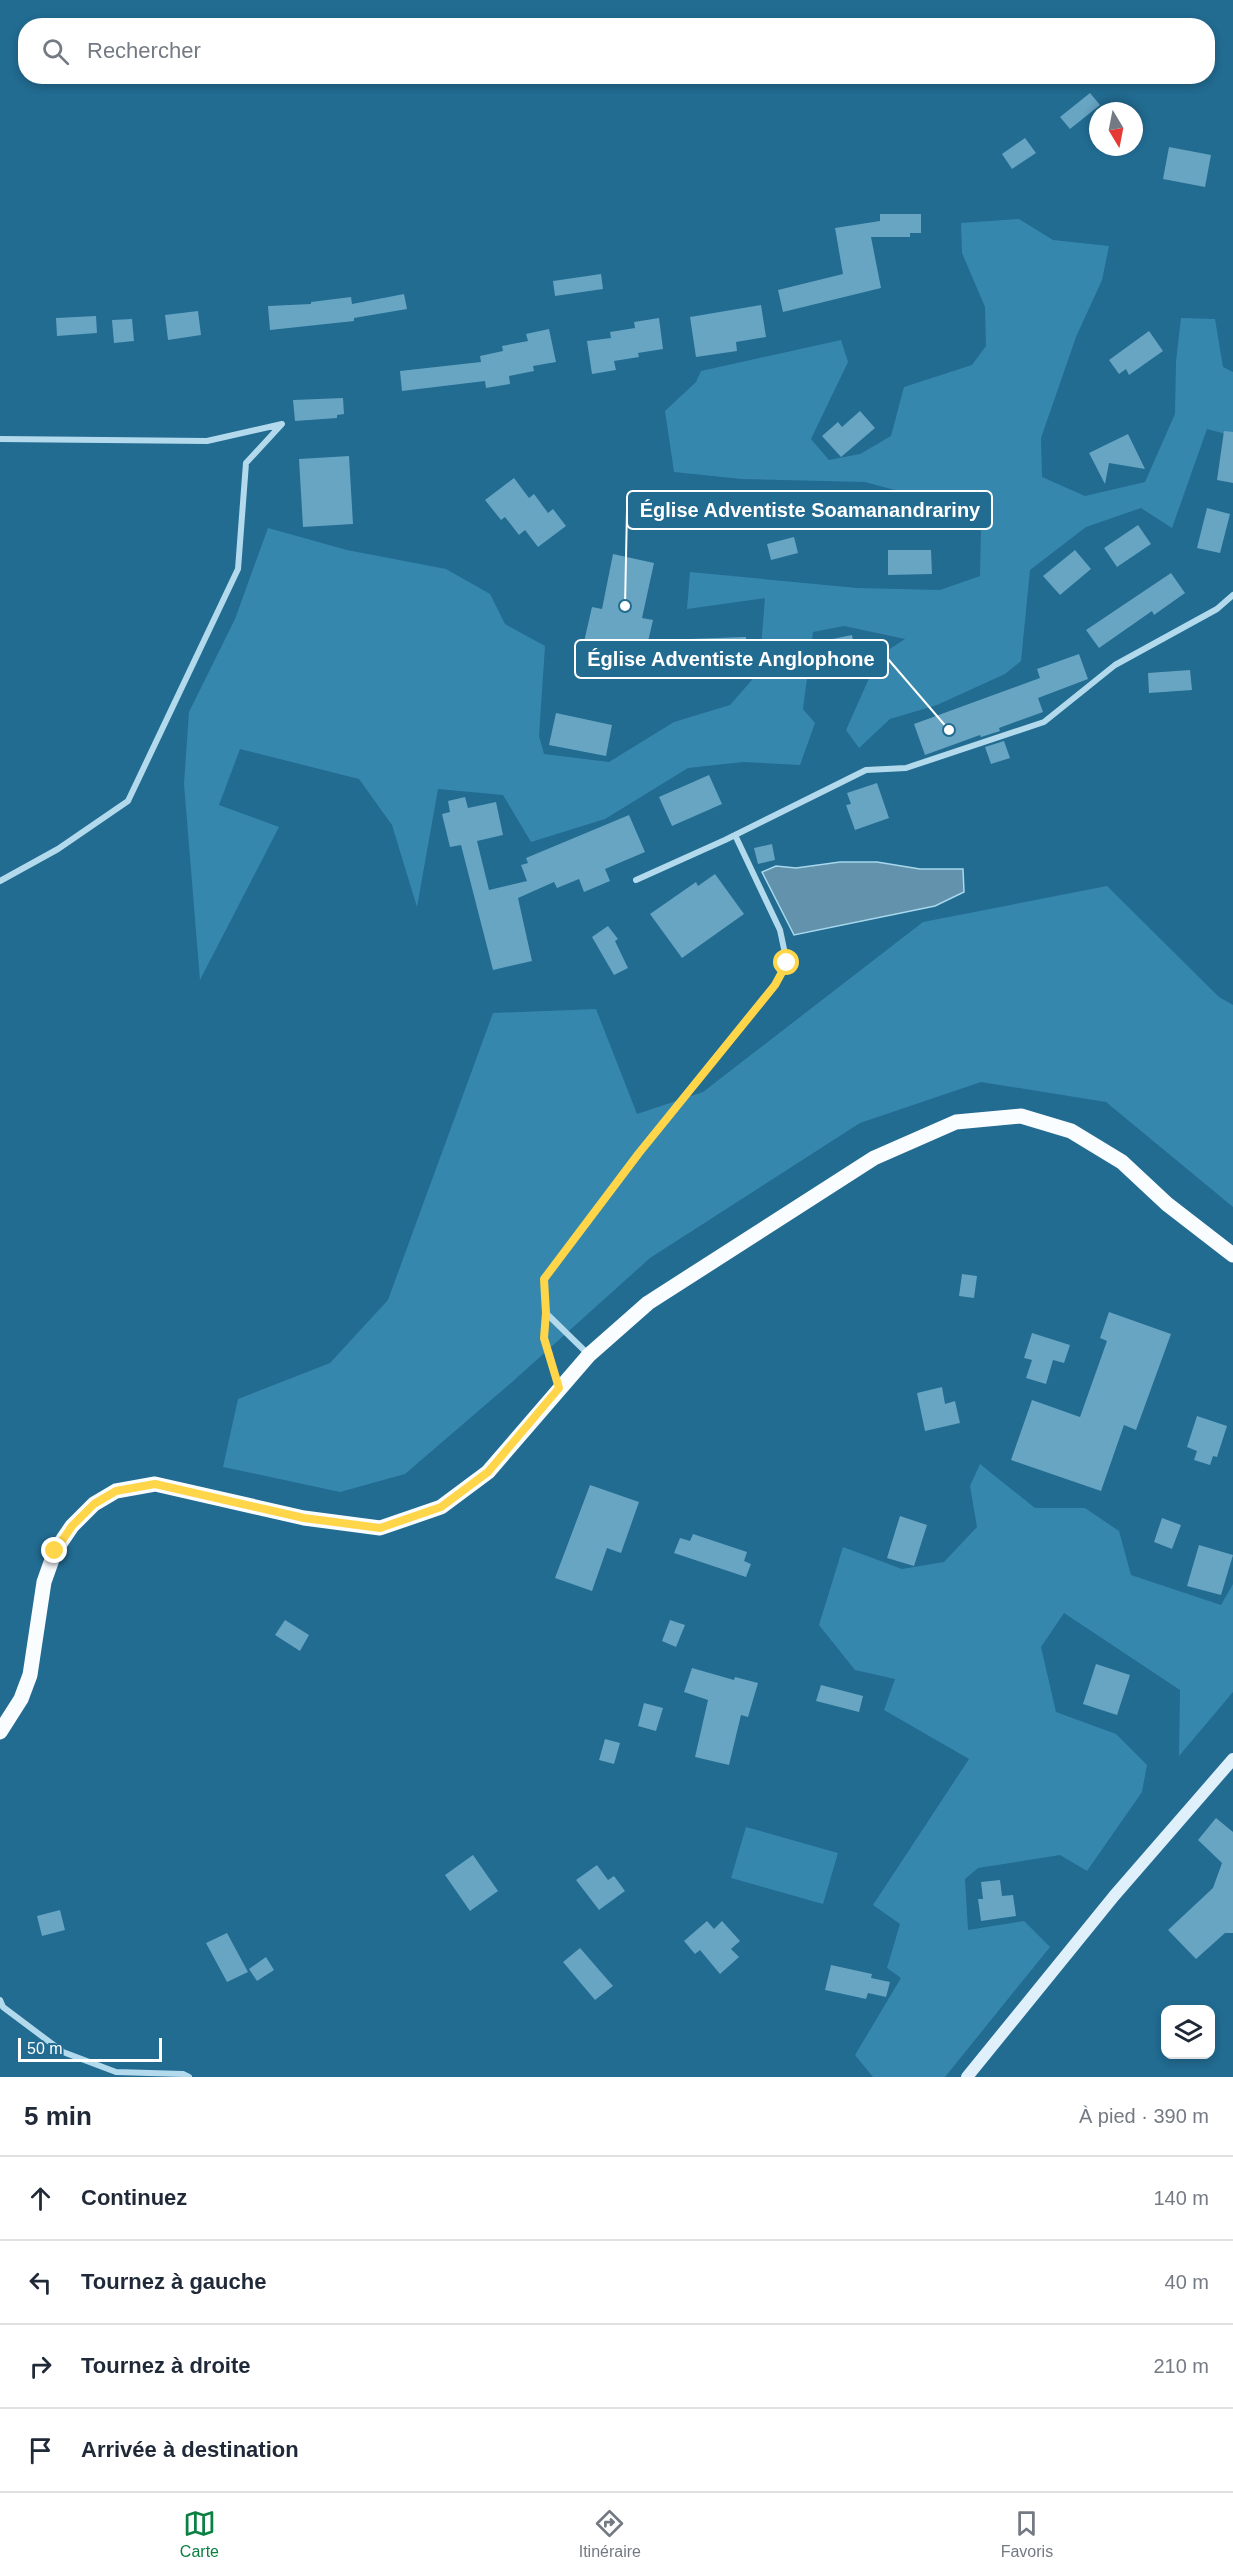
<!DOCTYPE html>
<html lang="fr">
<head>
<meta charset="utf-8">
<style>
  :root { --surface:#fff; --page:#f2f2f3; --text:#1f2937; --muted:#747a83; --line:#e0e1e3; --accent:#0b8043 }
  body { margin:0; font-family:Arial,sans-serif; background:var(--page); color:var(--text) }
  .controls { position:absolute; right:18px; bottom:18px; display:grid; overflow:hidden; border-radius:12px; box-shadow:0 3px 9px #0003 }
  .controls button { width:54px; height:54px; display:grid; place-items:center; padding:0; border:0; border-bottom:2px solid var(--line); background:var(--surface); color:var(--text); font:30px sans-serif }
  .compass { position:absolute; left:1089px; top:102px; width:54px; height:54px; border-radius:50%; background:var(--surface); box-shadow:0 3px 9px #0003; rotate:170deg }
  .scale { position:absolute; left:18px; bottom:15px; width:144px; box-sizing:border-box; padding-left:6px; border:3px solid #fff; border-top:0; font-size:16px; line-height:21px; white-space:nowrap; color:#fff; -webkit-text-stroke:4px #226b91; paint-order:stroke }
  .stop { position:absolute; width:18px; height:18px; margin:-14px; border:4px solid #ffd54a; border-radius:50%; background:#fff }
  .stop.end { background:#ffd54a; border-color:#fff; box-shadow:0 2px 6px #0008 }
  .list { margin:0; padding:0; list-style:none }
  h2 { display:flex; justify-content:space-between; align-items:center; height:78px; margin:0; padding:0 24px; font-size:26px }
  h2 small { font-size:20px; font-weight:400; color:var(--muted) }
  .list li { display:grid; grid-template-columns:39px 1fr auto; gap:18px; align-items:center; box-sizing:border-box; height:84px; padding:0 24px; border-top:2px solid var(--line) }
  .list b { display:block; font-size:22px; white-space:nowrap }
  .list em { font-size:20px; font-style:normal; color:var(--muted) }
  .icon { flex:none; width:33px; height:33px; fill:none; stroke:currentColor; stroke-width:2; stroke-linecap:round; stroke-linejoin:round }
  .map { position:relative; flex:none; width:1233px; height:2077px; overflow:hidden }
  .search { position:absolute; background:var(--surface); box-shadow:0 3px 9px #0003; left:18px; right:18px; top:18px; height:66px; display:flex; align-items:center; gap:15px; box-sizing:border-box; padding:0 21px; border-radius:24px; color:var(--muted); font-size:22px }
  .sheet { height:414px; background:var(--surface) }
  nav { display:flex; justify-content:space-around; align-items:center; box-sizing:border-box; height:84px; border-top:2px solid var(--line); background:var(--surface); font-size:16px; color:var(--muted) }
  nav a { display:grid; justify-items:center; gap:3px }
  nav .on { color:var(--accent) }
  .map>svg:first-child { display:block }
</style>
</head>
<body>
<div class="map">
<svg width="1233" height="2077" viewBox="0 0 1233 2077">
  <rect width="100%" height="100%" fill="#226b91"/>
  <path fill="#3687ae" d="M 1019,219 L 1053,240 L 1109,246 L 1102,280 L 1076,337 L 1041,438 L 1042,477 L 1085,496 L 1145,482 L 1175,414 L 1176,362 L 1181,318 L 1215,319 L 1223,367 L 1233,372 L 1233,436 L 1207,429 L 1172,528 L 1141,508 L 1086,527 L 1030,570 L 1021,661 L 1005,674 L 937,705 L 890,719 L 859,748 L 846,730 L 879,656 L 905,639 L 844,626 L 813,632 L 803,709 L 815,723 L 800,765 L 743,762 L 688,768 L 605,819 L 531,842 L 503,795 L 438,789 L 417,907 L 392,825 L 359,779 L 240,749 L 219,805 L 279,827 L 200,980 L 184,784 L 189,712 L 235,619 L 268,528 L 347,550 L 446,569 L 490,594 L 505,624 L 545,646 L 539,736 L 544,754 L 609,762 L 674,722 L 730,705 L 759,672 L 765,598 L 687,609 L 690,572 L 857,588 L 940,590 L 980,576 L 981,527 L 917,496 L 865,482 L 741,479 L 674,472 L 665,411 L 696,382 L 701,371 L 841,340 L 848,362 L 811,439 L 829,460 L 860,454 L 891,436 L 904,387 L 972,365 L 986,346 L 985,307 L 962,253 L 961,223 Z
    M 1107,886 L 1219,997 L 1233,1005 L 1233,1207 L 1106,1102 L 981,1082 L 860,1123 L 650,1258 L 511,1383 L 405,1474 L 340,1492 L 223,1467 L 238,1399 L 330,1363 L 388,1300 L 493,1013 L 596,1009 L 637,1114 L 703,1092 L 923,922 Z
    M 980,1464 L 1035,1508 L 1085,1508 L 1119,1531 L 1131,1575 L 1221,1605 L 1233,1584 L 1233,1692 L 1179,1756 L 1180,1690 L 1064,1613 L 1041,1647 L 1056,1712 L 1116,1734 L 1147,1765 L 1142,1792 L 1087,1871 L 1060,1855 L 978,1868 L 965,1879 L 968,1930 L 1024,1921 L 1050,1947 L 945,2077 L 873,2077 L 855,2055 L 901,1978 L 887,1968 L 900,1924 L 873,1905 L 969,1759 L 884,1710 L 895,1679 L 855,1670 L 819,1625 L 843,1547 L 902,1569 L 944,1562 L 977,1527 L 970,1486 Z
    M 746,1827 L 838,1853 L 823,1904 L 731,1878 Z"/>
  <path fill="#6393ac" stroke="#a7d8ed" stroke-width="1.5" d="M 840,862 L 877,862 L 920,869 L 963,869 L 964,892 L 935,906 L 794,935 L 762,872 L 776,866 L 796,868 Z"/>
  <path fill="#67a5c3" d="M 1090,93 L 1100,105 L 1070,129 L 1060,117 Z
    M 1025,138 L 1036,153 L 1012,169 L 1002,154 Z
    M 1169,147 L 1211,155 L 1205,187 L 1163,179 Z
    M 880,214 L 921,214 L 921,233 L 910,233 L 910,237 L 871,237 L 881,288 L 783,312 L 778,290 L 843,274 L 835,228 L 880,221 Z
    M 601,274 L 603,289 L 555,296 L 553,281 Z
    M 404,294 L 407,309 L 354,318 L 354,321 L 270,330 L 268,306 L 311,304 L 311,302 L 351,297 L 352,304 Z
    M 761,305 L 766,337 L 736,342 L 737,351 L 696,357 L 690,317 Z
    M 198,311 L 201,335 L 168,340 L 165,315 Z
    M 96,316 L 97,333 L 57,336 L 56,318 Z
    M 659,318 L 663,349 L 638,353 L 639,357 L 614,361 L 616,370 L 592,374 L 587,341 L 611,338 L 610,332 L 635,328 L 634,322 Z
    M 132,319 L 134,341 L 114,343 L 112,320 Z
    M 549,329 L 556,362 L 533,366 L 534,371 L 509,376 L 510,384 L 486,388 L 485,381 L 402,391 L 400,371 L 481,362 L 480,356 L 503,351 L 502,346 L 528,341 L 526,334 Z
    M 1149,331 L 1163,351 L 1129,375 L 1126,369 L 1119,374 L 1109,360 Z
    M 343,398 L 344,414 L 337,415 L 337,418 L 295,421 L 293,400 Z
    M 860,411 L 875,428 L 841,457 L 822,436 L 838,422 L 842,427 Z
    M 1224,431 L 1233,432 L 1233,483 L 1217,480 Z
    M 1128,434 L 1145,469 L 1109,463 L 1105,484 L 1089,453 Z
    M 349,456 L 353,524 L 303,527 L 299,459 Z
    M 514,478 L 529,498 L 534,494 L 548,513 L 553,509 L 566,526 L 538,547 L 525,530 L 519,535 L 505,517 L 501,520 L 485,500 Z
    M 1207,508 L 1230,514 L 1220,553 L 1197,548 Z
    M 1138,525 L 1151,544 L 1117,567 L 1104,548 Z
    M 794,537 L 798,553 L 771,560 L 767,544 Z
    M 888,550 L 931,550 L 932,574 L 888,575 Z
    M 1075,550 L 1091,569 L 1060,595 L 1043,576 Z
    M 613,554 L 654,563 L 642,618 L 653,620 L 644,659 L 583,646 L 592,607 L 602,609 Z
    M 1171,573 L 1185,593 L 1154,615 L 1152,611 L 1099,648 L 1086,630 Z
    M 852,635 L 858,668 L 824,674 L 818,642 Z
    M 746,637 L 747,659 L 723,660 L 723,672 L 690,674 L 689,639 Z
    M 1079,654 L 1088,679 L 1038,698 L 1043,712 L 999,728 L 1000,731 L 981,737 L 980,735 L 925,755 L 914,724 L 1040,678 L 1037,669 Z
    M 1190,670 L 1192,690 L 1149,693 L 1148,673 Z
    M 556,713 L 612,725 L 606,756 L 549,745 Z
    M 1004,741 L 1010,758 L 991,764 L 985,747 Z
    M 709,775 L 722,804 L 672,826 L 659,797 Z
    M 877,783 L 889,818 L 855,830 L 846,805 L 851,804 L 847,793 Z
    M 465,797 L 468,808 L 496,802 L 503,835 L 477,841 L 489,890 L 527,881 L 521,865 L 528,863 L 526,858 L 629,815 L 645,852 L 605,869 L 610,881 L 584,892 L 579,879 L 557,888 L 554,882 L 518,898 L 532,961 L 493,970 L 461,845 L 450,847 L 442,814 L 450,812 L 448,801 Z
    M 772,844 L 775,860 L 758,864 L 754,848 Z
    M 715,874 L 744,914 L 682,958 L 650,914 L 696,882 L 698,886 Z
    M 608,926 L 618,939 L 615,941 L 628,968 L 614,975 L 592,937 Z
    M 962,1274 L 977,1276 L 974,1298 L 959,1296 Z
    M 1109,1312 L 1171,1334 L 1136,1430 L 1124,1425 L 1101,1491 L 1011,1460 L 1032,1400 L 1080,1417 L 1107,1341 L 1100,1338 Z
    M 1032,1333 L 1070,1345 L 1064,1363 L 1053,1360 L 1046,1384 L 1026,1378 L 1032,1360 L 1024,1358 Z
    M 942,1387 L 945,1404 L 955,1401 L 960,1423 L 925,1431 L 917,1393 Z
    M 1197,1416 L 1227,1426 L 1217,1457 L 1213,1456 L 1210,1465 L 1194,1460 L 1197,1451 L 1187,1447 Z
    M 590,1485 L 639,1502 L 621,1553 L 607,1548 L 592,1591 L 555,1578 Z
    M 900,1516 L 927,1525 L 914,1566 L 887,1558 Z
    M 1162,1518 L 1181,1525 L 1172,1549 L 1154,1542 Z
    M 693,1534 L 747,1552 L 744,1561 L 751,1564 L 746,1577 L 674,1553 L 680,1538 L 690,1541 Z
    M 1199,1545 L 1233,1555 L 1221,1595 L 1187,1586 Z
    M 285,1620 L 309,1635 L 300,1651 L 275,1635 Z
    M 670,1620 L 685,1625 L 676,1647 L 662,1641 Z
    M 1096,1664 L 1130,1675 L 1117,1715 L 1083,1704 Z
    M 692,1668 L 734,1680 L 735,1677 L 758,1683 L 748,1717 L 741,1715 L 729,1765 L 695,1757 L 708,1700 L 684,1692 Z
    M 821,1685 L 863,1696 L 859,1712 L 816,1701 Z
    M 644,1703 L 663,1708 L 656,1731 L 638,1726 Z
    M 605,1739 L 620,1743 L 614,1764 L 599,1760 Z
    M 1216,1818 L 1233,1832 L 1233,1933 L 1225,1933 L 1196,1959 L 1168,1930 L 1213,1888 L 1222,1863 L 1198,1840 Z
    M 473,1855 L 498,1891 L 470,1911 L 445,1875 Z
    M 597,1865 L 608,1880 L 614,1876 L 625,1891 L 599,1910 L 576,1880 Z
    M 1000,1880 L 1002,1896 L 1013,1895 L 1016,1916 L 981,1921 L 978,1899 L 983,1899 L 981,1882 Z
    M 60,1910 L 65,1930 L 42,1936 L 37,1916 Z
    M 707,1921 L 714,1929 L 722,1921 L 740,1941 L 731,1949 L 739,1957 L 720,1974 L 700,1950 L 695,1954 L 684,1941 Z
    M 227,1933 L 248,1972 L 227,1982 L 206,1943 Z
    M 580,1948 L 613,1986 L 595,2000 L 563,1962 Z
    M 266,1957 L 274,1970 L 257,1981 L 249,1969 Z
    M 831,1965 L 872,1974 L 871,1978 L 890,1982 L 886,1997 L 868,1993 L 866,1999 L 825,1990 Z"/>
  <g fill="none" stroke-linecap="round" stroke-linejoin="round">
    <path stroke="#b3daec" stroke-width="6" d="M 0,439 L 207,441 L 282,424 L 246,463 L 238,569 L 128,801 L 58,849 L 0,881
      M 636,880 L 725,840 L 866,770 L 906,768 L 1044,722 L 1115,665 L 1217,609 L 1233,595
      M 546,1313 L 544,1279 L 639,1153 L 775,985 L 787,963 L 780,930 L 735,835
      M 559,1388 L 544,1338 L 546,1313 L 589,1355
      M 0,2000 L 3,2007 L 63,2052 L 116,2072 L 183,2074 L 189,2077"/>
    <path stroke="#dff0fa" stroke-width="12" d="M 967,2077 L 1114,1896 L 1233,1759"/>
    <path stroke="#f9fdff" stroke-width="15" d="M 0,1732 L 21,1699 L 30,1675 L 44,1582 L 55,1551 L 72,1526 L 94,1504 L 116,1491 L 155,1484 L 304,1518 L 380,1528 L 441,1507 L 488,1472 L 589,1355 L 648,1303 L 874,1158 L 956,1122 L 1021,1116 L 1071,1131 L 1122,1162 L 1167,1204 L 1233,1255"/>
  </g>
  <g fill="none" stroke-linecap="round" stroke-linejoin="round">
    <path stroke="#ffd54a" stroke-width="8" d="M 55,1551 L 72,1526 L 94,1504 L 116,1491 L 155,1484 L 304,1518 L 380,1528 L 441,1507 L 488,1472 L 559,1388 L 544,1338 L 546,1313 L 544,1279 L 639,1153 L 775,985 L 787,963"/>
  </g>
  <path fill="none" stroke="#fff" stroke-width="2" d="M625 606L627 510M949 730L888 659"/>
  <g fill="#fff" stroke="#226b91" stroke-width="2">
    <circle cx="625" cy="606" r="6"/>
    <circle cx="949" cy="730" r="6"/>
  </g>
  <g fill="#226b91" stroke="#fff" stroke-width="2">
    <rect x="627" y="491" width="365" height="38" rx="6"/>
    <rect x="575" y="640" width="313" height="38" rx="6"/>
  </g>
  <g font-size="20" text-anchor="middle" font-weight="bold" fill="#fff">
    <text x="810" y="517">Église Adventiste Soamanandrariny</text>
    <text x="731" y="666">Église Adventiste Anglophone</text>
  </g>
</svg>
<div class="controls">
<button><svg class="icon" aria-label="layers" viewBox="0 0 24 24"><path d="M12 4l9 5-9 5-9-5zM3 14l9 5 9-5"/></svg></button>
</div>
<svg class="compass" viewBox="-18 -18 36 36"><path d="M0-13l5 13h-10z" fill="#e53935"/><path d="M0 13l5-13h-10z" fill="#747a83"/></svg>
<div class="scale">50 m</div>
<div class="stop" style="left:787px;top:963px"></div>
<div class="stop end" style="left:55px;top:1551px"></div>
<div class="search"><svg class="icon" aria-label="search" viewBox="0 0 24 24"><circle cx="10" cy="10" r="6"/><path d="M15 15l6 6"/></svg>Rechercher</div>
</div>
<section class="sheet">
<h2>5 min<small>À pied · 390 m</small></h2>
<ul class="list">
<li><svg class="icon" aria-label="ahead" viewBox="0 0 24 24"><path d="M12 20V5M6 11l6-6 6 6"/></svg><div><b>Continuez</b></div><em>140 m</em></li>
<li><svg class="icon" aria-label="left" viewBox="0 0 24 24"><path d="M17 20v-9H6M10 6l-5 5 5 5"/></svg><div><b>Tournez à gauche</b></div><em>40 m</em></li>
<li><svg class="icon" aria-label="right" viewBox="0 0 24 24"><path d="M7 20v-9h11M14 6l5 5-5 5"/></svg><div><b>Tournez à droite</b></div><em>210 m</em></li>
<li><svg class="icon" aria-label="arrive" viewBox="0 0 24 24"><path d="M6 21V4h12l-3 4 3 4H6"/></svg><div><b>Arrivée à destination</b></div></li>
</ul>
</section>
<nav>
<a class="on"><svg class="icon" aria-label="map" viewBox="0 0 24 24"><path d="M3 6l6-2 6 2 6-2v14l-6 2-6-2-6 2zM9 4v14M15 6v14"/></svg>Carte</a>
<a><svg class="icon" aria-label="directions" viewBox="0 0 24 24"><path d="M12 3l9 9-9 9-9-9zM9 14v-3h6M13 9l2 2-2 2"/></svg>Itinéraire</a>
<a><svg class="icon" aria-label="saved" viewBox="0 0 24 24"><path d="M7 4h10v16l-5-4-5 4z"/></svg>Favoris</a>
</nav>
</body>
</html>
